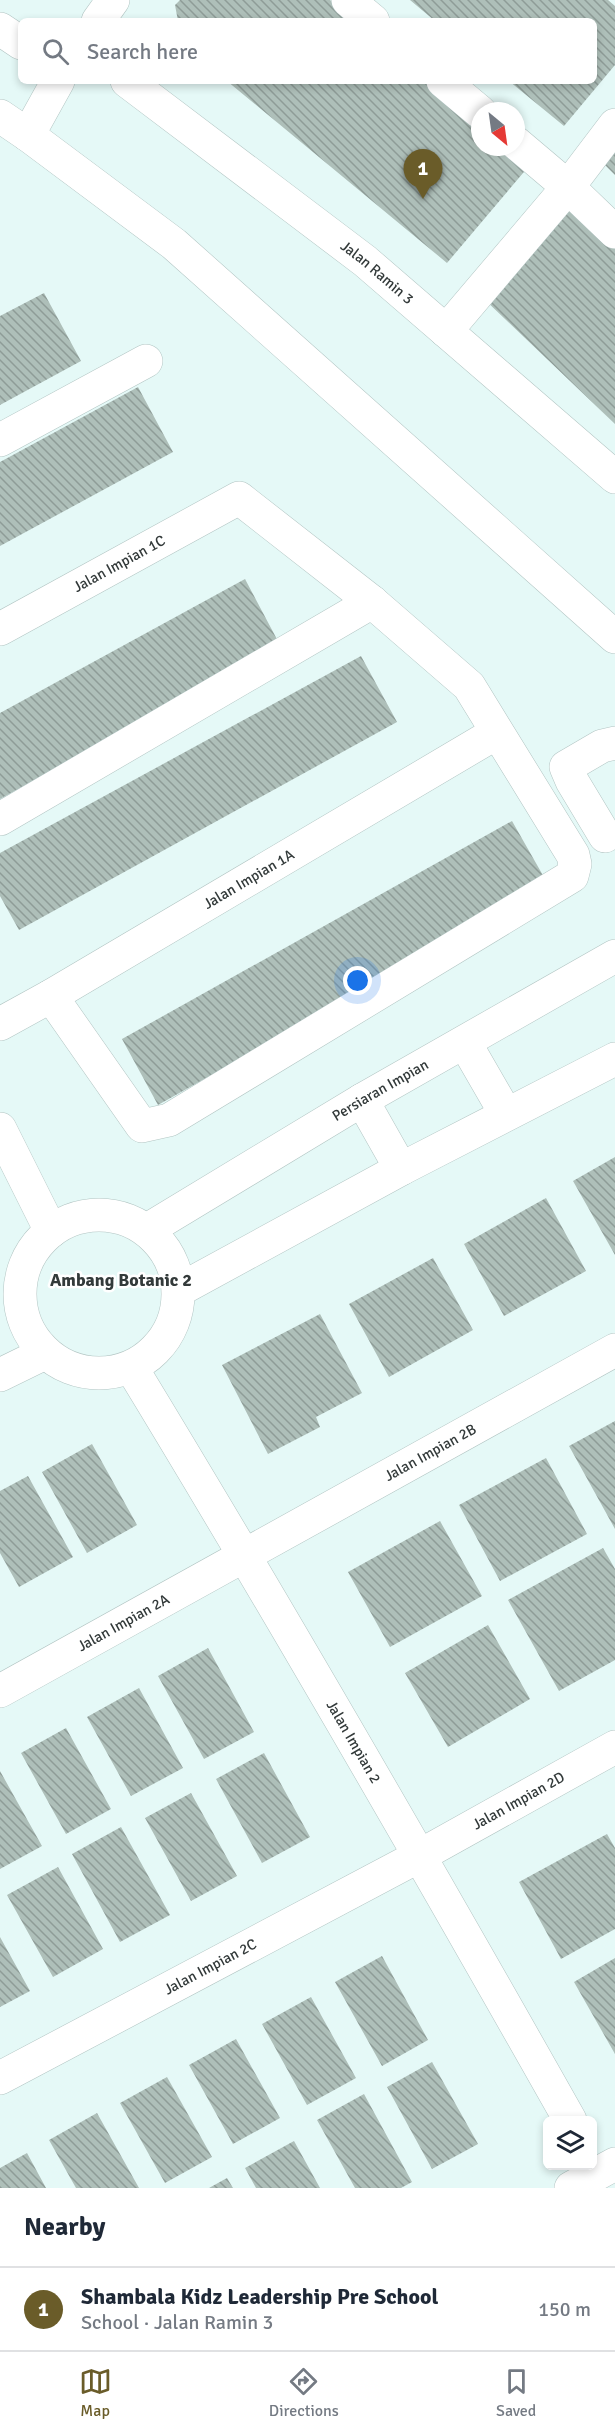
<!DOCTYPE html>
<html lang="en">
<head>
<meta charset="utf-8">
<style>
  :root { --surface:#fff; --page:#f2f2f3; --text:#1f2937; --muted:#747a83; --line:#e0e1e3; --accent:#6a5c29 }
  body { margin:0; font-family:Signika,sans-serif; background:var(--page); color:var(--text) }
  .controls { position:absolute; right:18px; bottom:18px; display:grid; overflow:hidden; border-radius:9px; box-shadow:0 3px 9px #0003 }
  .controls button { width:54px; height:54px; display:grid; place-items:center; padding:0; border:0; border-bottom:2px solid var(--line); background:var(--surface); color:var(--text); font:30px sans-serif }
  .compass { position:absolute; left:471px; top:102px; width:54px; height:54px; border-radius:50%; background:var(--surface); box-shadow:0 3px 9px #0003; rotate:151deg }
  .you { position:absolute; left:358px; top:981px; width:21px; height:21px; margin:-15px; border:4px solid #fff; border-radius:50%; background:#1a73e8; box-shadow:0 0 0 9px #1a73e833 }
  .badge { display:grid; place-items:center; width:39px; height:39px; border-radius:50%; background:var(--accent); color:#fff; font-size:20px; font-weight:700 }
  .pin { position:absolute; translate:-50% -50px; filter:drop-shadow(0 2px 3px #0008) }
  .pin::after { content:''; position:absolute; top:32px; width:21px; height:18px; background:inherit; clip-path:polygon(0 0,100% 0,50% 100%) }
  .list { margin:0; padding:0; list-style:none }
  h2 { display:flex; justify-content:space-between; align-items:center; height:78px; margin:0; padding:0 24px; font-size:26px }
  h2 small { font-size:20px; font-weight:400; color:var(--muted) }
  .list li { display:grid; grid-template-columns:39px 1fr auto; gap:18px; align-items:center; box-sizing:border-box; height:84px; padding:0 24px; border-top:2px solid var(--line) }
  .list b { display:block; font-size:22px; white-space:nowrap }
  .list p { margin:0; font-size:20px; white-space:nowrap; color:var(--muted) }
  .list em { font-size:20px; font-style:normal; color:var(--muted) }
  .icon { flex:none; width:33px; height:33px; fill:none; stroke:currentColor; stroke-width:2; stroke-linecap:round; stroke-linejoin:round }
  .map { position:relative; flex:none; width:615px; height:2188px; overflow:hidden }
  .search { position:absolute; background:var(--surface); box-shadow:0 3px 9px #0003; left:18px; right:18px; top:18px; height:66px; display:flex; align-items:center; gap:15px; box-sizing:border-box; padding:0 21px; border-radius:9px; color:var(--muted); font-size:22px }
  .sheet { height:162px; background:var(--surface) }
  nav { display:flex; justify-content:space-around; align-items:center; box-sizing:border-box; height:84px; border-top:2px solid var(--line); background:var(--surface); font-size:16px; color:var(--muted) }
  nav a { display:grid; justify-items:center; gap:3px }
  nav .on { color:var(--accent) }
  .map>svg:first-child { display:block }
</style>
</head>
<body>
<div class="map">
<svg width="615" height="2188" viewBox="0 0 615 2188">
  <defs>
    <pattern id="building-back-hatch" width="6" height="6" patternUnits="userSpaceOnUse" patternTransform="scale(1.5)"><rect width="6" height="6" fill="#aebfb9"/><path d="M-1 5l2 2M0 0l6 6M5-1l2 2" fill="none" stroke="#8e9c97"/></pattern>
  </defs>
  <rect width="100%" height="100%" fill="#e5f9f7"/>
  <path fill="url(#building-back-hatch)" d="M 180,0 L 330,0 L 355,21 L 178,21 L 175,5 Z
    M 410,0 L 608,0 L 615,6 L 615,65 L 564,126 L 509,81 L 594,81 L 594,21 L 435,21 Z
    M 227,81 L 427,81 L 480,126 L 480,147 L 505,147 L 529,166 L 447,263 Z
    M 615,146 L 615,175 L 602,162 Z
    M 566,199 L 615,246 L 615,424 L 482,297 Z
    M 44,293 L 81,361 L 0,405 L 0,316 Z
    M 138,387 L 173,452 L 0,546 L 0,462 Z
    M 245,579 L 280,645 L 0,799 L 0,713 Z
    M 361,656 L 397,722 L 19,930 L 0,896 L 0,853 Z
    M 512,821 L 549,886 L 158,1105 L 122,1039 Z
    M 615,1157 L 615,1255 L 573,1181 Z
    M 546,1198 L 586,1271 L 504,1316 L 464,1244 Z
    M 433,1258 L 473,1330 L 389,1377 L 349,1304 Z
    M 320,1314 L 362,1393 L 316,1417 L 320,1427 L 268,1454 L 222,1365 Z
    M 615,1421 L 615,1529 L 569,1446 Z
    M 92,1444 L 137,1525 L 87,1553 L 42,1472 Z
    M 546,1458 L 587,1534 L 500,1581 L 459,1505 Z
    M 28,1476 L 73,1557 L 19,1587 L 0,1553 L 0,1491 Z
    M 440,1521 L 482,1596 L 390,1647 L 348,1572 Z
    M 603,1548 L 615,1569 L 615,1660 L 559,1691 L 508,1600 Z
    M 488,1625 L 530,1699 L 448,1747 L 405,1673 Z
    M 208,1648 L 254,1732 L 204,1759 L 158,1676 Z
    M 139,1688 L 183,1768 L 131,1796 L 87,1717 Z
    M 66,1728 L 111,1809 L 66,1834 L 21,1753 Z
    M 264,1753 L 310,1837 L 262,1863 L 216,1779 Z
    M 0,1771 L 42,1846 L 0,1869 Z
    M 191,1793 L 237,1876 L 191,1901 L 145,1818 Z
    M 121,1827 L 170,1915 L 120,1942 L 72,1854 Z
    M 607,1834 L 615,1848 L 615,1929 L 561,1959 L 519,1882 Z
    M 58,1867 L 103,1949 L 53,1977 L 7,1895 Z
    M 0,1937 L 30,1991 L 0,2007 Z
    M 382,1956 L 428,2040 L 382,2066 L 335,1982 Z
    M 615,1958 L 615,2054 L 574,1982 Z
    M 311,1997 L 356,2078 L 307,2105 L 262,2024 Z
    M 236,2039 L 280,2118 L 233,2144 L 189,2065 Z
    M 432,2062 L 478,2144 L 432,2169 L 387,2087 Z
    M 167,2077 L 212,2157 L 165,2183 L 120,2103 Z
    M 364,2094 L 412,2182 L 401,2188 L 355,2188 L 317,2120 Z
    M 97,2113 L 139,2188 L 76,2188 L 49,2140 Z
    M 294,2141 L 320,2188 L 256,2188 L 245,2168 Z
    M 27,2153 L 46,2188 L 0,2188 L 0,2168 Z
    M 227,2178 L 233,2188 L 209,2188 Z"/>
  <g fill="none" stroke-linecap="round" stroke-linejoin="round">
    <g stroke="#b2c5c3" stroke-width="34">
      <g id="minor">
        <path d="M 348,0 L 373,21"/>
        <path d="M 98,21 L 113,0"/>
        <path d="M 0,29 L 21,43"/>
        <path id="s1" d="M 127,81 L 365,261 L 615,477"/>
        <path d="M 443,81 L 480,112"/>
        <path d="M 0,116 L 28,135 L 174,244 L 615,637"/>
        <path d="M 28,135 L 58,81"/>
        <path d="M 516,143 L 568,187 L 615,232"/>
        <path d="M 446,331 L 568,187 L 615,125"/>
        <path d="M 0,440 L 146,361"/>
        <path id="s2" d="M 0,629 L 239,498 L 372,602 L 469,686 L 573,855 L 575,864 L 572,876 L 169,1120 L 142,1126 L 51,996"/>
        <path d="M 0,819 L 372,602"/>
        <path d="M 605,836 L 572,781 L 566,767 L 602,746 L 615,743"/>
        <path id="s3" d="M 0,1024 L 51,996 L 496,733"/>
        <path d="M 465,1043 L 506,1114"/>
        <path d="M 362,1100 L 401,1169"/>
        <path d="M 0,1129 L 51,1231"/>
        <circle cx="99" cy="1294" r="79"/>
        <path id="s4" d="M 147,1230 L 362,1100 L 615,956"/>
        <path d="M 179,1290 L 401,1169 L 615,1059"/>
        <path id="s5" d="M 131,1367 C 282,1615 427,1867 570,2120"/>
        <path d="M 0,1375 L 45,1353"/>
        <path id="s6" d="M 0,1691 L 615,1350"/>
        <path id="s7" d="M 0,2078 L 421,1855 L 615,1747"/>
        <path d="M 571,2188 L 615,2164"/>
      </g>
    </g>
    <use href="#minor" stroke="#fff" stroke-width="33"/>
  </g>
  <g text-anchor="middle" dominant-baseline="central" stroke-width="5" stroke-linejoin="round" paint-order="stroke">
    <g font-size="15" fill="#333a3a" stroke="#fff">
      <text stroke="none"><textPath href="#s1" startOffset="315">Jalan Ramin 3</textPath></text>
      <text stroke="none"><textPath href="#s2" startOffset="136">Jalan Impian 1C</textPath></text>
      <text stroke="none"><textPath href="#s3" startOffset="288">Jalan Impian 1A</textPath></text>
      <text stroke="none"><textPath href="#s4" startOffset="272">Persiaran Impian</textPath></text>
      <text stroke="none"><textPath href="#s6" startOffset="492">Jalan Impian 2B</textPath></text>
      <text stroke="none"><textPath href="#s6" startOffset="141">Jalan Impian 2A</textPath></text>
      <text stroke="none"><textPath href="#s5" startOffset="436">Jalan Impian 2</textPath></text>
      <text stroke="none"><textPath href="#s7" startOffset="588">Jalan Impian 2D</textPath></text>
      <text stroke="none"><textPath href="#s7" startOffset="238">Jalan Impian 2C</textPath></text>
    </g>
    <g font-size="18" font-weight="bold" fill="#333a3a" stroke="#fff">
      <text x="121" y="1280">Ambang Botanic 2</text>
    </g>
  </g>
</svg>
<div class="controls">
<button><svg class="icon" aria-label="layers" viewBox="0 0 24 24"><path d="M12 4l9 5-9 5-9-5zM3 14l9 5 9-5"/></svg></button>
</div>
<svg class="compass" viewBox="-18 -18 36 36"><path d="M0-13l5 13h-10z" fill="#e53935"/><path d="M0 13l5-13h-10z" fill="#747a83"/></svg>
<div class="you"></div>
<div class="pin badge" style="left:423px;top:199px">1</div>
<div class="search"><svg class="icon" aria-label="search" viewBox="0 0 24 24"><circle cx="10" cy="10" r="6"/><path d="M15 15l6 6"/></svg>Search here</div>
</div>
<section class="sheet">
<h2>Nearby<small></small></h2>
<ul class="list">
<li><span class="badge">1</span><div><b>Shambala Kidz Leadership Pre School</b><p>School · Jalan Ramin 3</p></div><em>150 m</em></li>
</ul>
</section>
<nav>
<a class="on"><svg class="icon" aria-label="map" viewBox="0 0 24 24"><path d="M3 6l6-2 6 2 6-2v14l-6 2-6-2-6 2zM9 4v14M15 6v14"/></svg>Map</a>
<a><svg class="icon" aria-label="directions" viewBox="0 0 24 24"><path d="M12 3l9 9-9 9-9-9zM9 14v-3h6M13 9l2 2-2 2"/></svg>Directions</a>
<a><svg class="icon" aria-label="saved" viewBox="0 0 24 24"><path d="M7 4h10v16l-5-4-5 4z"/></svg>Saved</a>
</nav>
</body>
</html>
